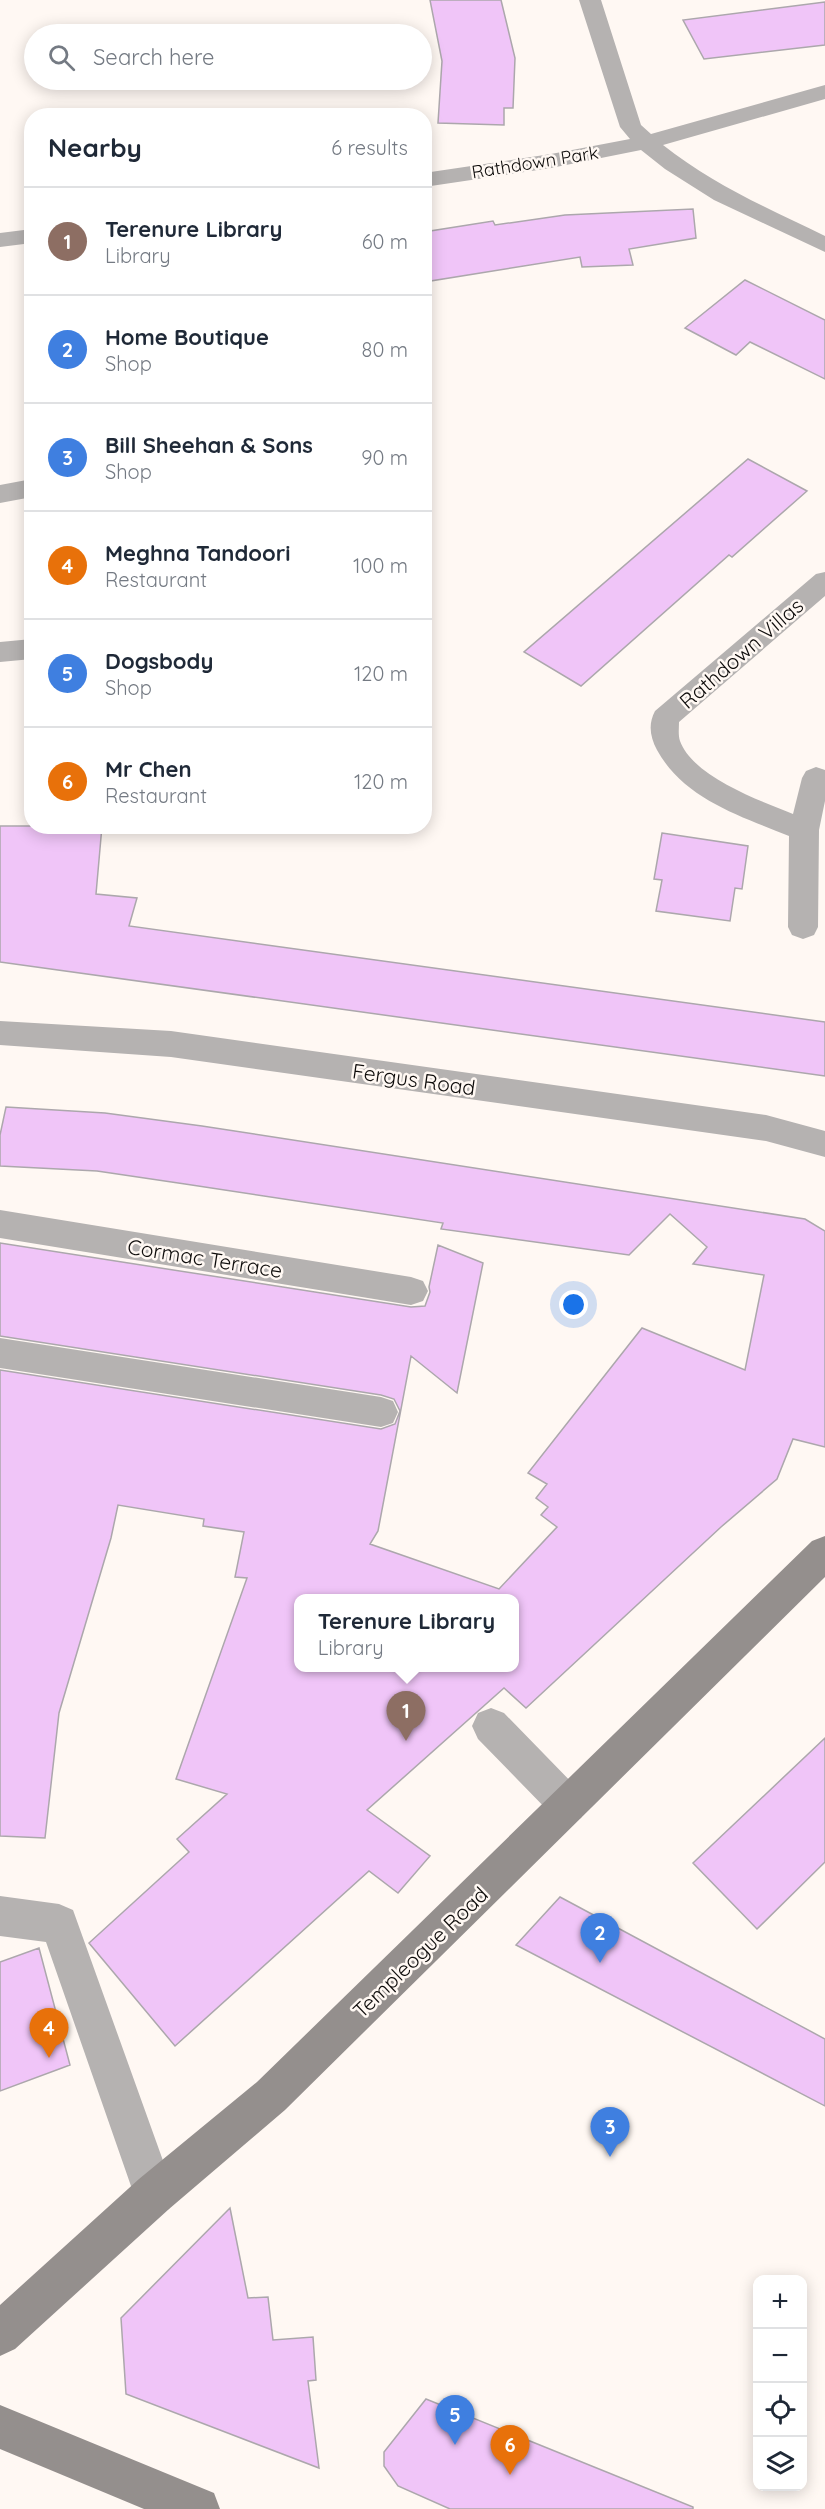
<!DOCTYPE html>
<html lang="en">
<head>
<meta charset="utf-8">
<style>
  :root { --surface:#fff; --page:#f6f6f7; --text:#1f2937; --muted:#747a83; --line:#e0e1e3; --accent:#db2777 }
  body { margin:0; font-family:Quicksand,sans-serif; background:var(--page); color:var(--text) }
  .controls { position:absolute; right:18px; bottom:18px; display:grid; overflow:hidden; border-radius:12px; box-shadow:0 3px 15px #0003 }
  .controls button { width:54px; height:54px; display:grid; place-items:center; padding:0; border:0; border-bottom:2px solid var(--line); background:var(--surface); color:var(--text); font:30px sans-serif }
  .you { position:absolute; left:574px; top:1305px; width:21px; height:21px; margin:-15px; border:4px solid #fff; border-radius:50%; background:#1a73e8; box-shadow:0 0 0 9px #1a73e833 }
  .badge { display:grid; place-items:center; width:39px; height:39px; border-radius:50%; background:var(--accent); color:#fff; font-size:20px; font-weight:700 }
  .pin { position:absolute; translate:-50% -50px; filter:drop-shadow(0 2px 3px #0008) }
  .pin::after { content:''; position:absolute; top:32px; width:21px; height:18px; background:inherit; clip-path:polygon(0 0,100% 0,50% 100%) }
  .popup { position:absolute; left:294px; top:1594px; width:225px; height:78px; box-sizing:border-box; display:grid; place-content:center; border-radius:12px; background:var(--surface); filter:drop-shadow(0 2px 4px #0005); font-size:20px; white-space:nowrap; color:var(--muted) }
  .popup b { font-size:22px; color:var(--text) }
  .popup::after { content:''; position:absolute; left:50%; top:100%; margin-left:-12px; border:12px solid transparent; border-top-color:var(--surface) }
  .list { margin:0; padding:0; list-style:none }
  h2 { display:flex; justify-content:space-between; align-items:center; height:78px; margin:0; padding:0 24px; font-size:26px }
  h2 small { font-size:20px; font-weight:400; color:var(--muted) }
  .list li { display:grid; grid-template-columns:39px 1fr auto; gap:18px; align-items:center; box-sizing:border-box; height:108px; padding:0 24px; border-top:2px solid var(--line) }
  .list b { display:block; font-size:22px; white-space:nowrap }
  .list p { margin:0; font-size:20px; white-space:nowrap; color:var(--muted) }
  .list em { font-size:20px; font-style:normal; color:var(--muted) }
  .icon { flex:none; width:33px; height:33px; fill:none; stroke:currentColor; stroke-width:2; stroke-linecap:round; stroke-linejoin:round }
  .map { position:relative; flex:none; width:825px; height:2509px; overflow:hidden }
  .search { position:absolute; background:var(--surface); box-shadow:0 3px 15px #0003; left:24px; top:24px; width:408px; height:66px; display:flex; align-items:center; gap:15px; box-sizing:border-box; padding:0 21px; border-radius:33px; color:var(--muted); font-size:22px }
  .panel { position:absolute; background:var(--surface); box-shadow:0 3px 15px #0003; left:24px; top:108px; width:408px; height:726px; border-radius:24px }
  .map>svg:first-child { display:block }
</style>
</head>
<body>
<div class="map">
<svg width="825" height="2509" viewBox="0 0 825 2509">
  <rect width="100%" height="100%" fill="#fff8f3"/>
  <path fill="#f0c5f8" stroke="#aca7ac" stroke-width="1.5" fill-rule="evenodd" d="M 430,0 L 501,0 L 515,58 L 513,108 L 504,108 L 504,125 L 438,123 L 442,61 Z
    M 825,2 L 825,45 L 704,59 L 683,20 Z
    M 693,209 L 696,238 L 629,249 L 633,265 L 582,267 L 580,257 L 424,282 L 424,232 L 493,221 L 495,225 L 565,215 Z
    M 745,280 L 825,320 L 825,379 L 750,342 L 736,355 L 685,328 Z
    M 748,459 L 807,491 L 732,557 L 729,555 L 581,686 L 524,652 Z
    M 0,826 L 102,826 L 96,894 L 137,898 L 129,926 L 825,1022 L 825,1076 L 0,962 Z
    M 662,833 L 748,846 L 742,889 L 735,888 L 730,921 L 656,911 L 662,880 L 654,879 Z
    M 6,1107 L 105,1113 L 202,1126 L 805,1219 L 825,1231 L 825,1447 L 793,1439 L 777,1479 L 721,1527 L 526,1708 L 504,1688 L 367,1810 L 430,1856 L 398,1893 L 369,1871 L 175,2046 L 89,1943 L 189,1852 L 177,1839 L 227,1794 L 176,1779 L 247,1578 L 235,1577 L 244,1532 L 203,1526 L 204,1519 L 118,1505 L 111,1538 L 59,1713 L 45,1838 L 0,1836 L 0,1370 L 381,1429 L 395,1424 L 400,1411 L 394,1399 L 381,1395 L 0,1336 L 0,1243 L 411,1307 L 425,1306 L 430,1292 L 429,1287 L 438,1245 L 483,1263 L 457,1393 L 411,1356 L 378,1531 L 370,1544 L 499,1589 L 557,1527 L 541,1515 L 548,1507 L 536,1498 L 547,1484 L 528,1473 L 642,1328 L 745,1370 L 764,1275 L 693,1264 L 707,1247 L 670,1214 L 629,1255 L 441,1229 L 443,1223 L 185,1184 L 97,1171 L 0,1166 L 0,1135 ZM 298,1599 L 514,1599 L 514,1668 L 298,1668 Z
    M 825,1738 L 825,1862 L 757,1929 L 693,1863 Z
    M 560,1897 L 825,2039 L 825,2106 L 516,1945 Z
    M 39,1948 L 70,2065 L 0,2091 L 0,1962 Z
    M 230,2208 L 248,2298 L 268,2297 L 273,2340 L 313,2337 L 316,2380 L 308,2381 L 319,2468 L 126,2394 L 121,2318 Z
    M 426,2399 L 693,2507 L 693,2509 L 450,2509 L 398,2486 L 384,2466 L 384,2452 Z"/>
  <g fill="none" stroke-linecap="round" stroke-linejoin="round">
    <path fill="#b5b2b1" fill-rule="evenodd" d="M 32,479 L 32,497 L 0,503 L 0,485 Z
      M 32,639 L 32,659 L 0,662 L 0,642 Z
      M 491,1708 L 504,1713 L 581,1792 L 587,1805 L 581,1818 L 568,1824 L 555,1818 L 478,1739 L 472,1726 L 478,1713 Z
      M 0,1896 L 59,1904 L 73,1910 L 175,2194 L 169,2209 L 154,2215 L 139,2209 L 46,1942 L 0,1936 Z"/>
    <path fill="#b5b2b1" fill-rule="evenodd" d="M 579,0 L 601,0 L 641,125 L 651,134 L 825,85 L 825,99 L 663,145 C 712,184 769,209 825,236 L 825,252 L 714,200 L 665,169 L 641,150 L 551,168 L 424,187 L 424,173 L 551,154 L 630,139 L 620,127 Z
      M 32,229 L 32,243 L 0,247 L 0,233 Z
      M 825,572 L 825,596 L 679,722 C 679,728 678,735 680,741 C 693,777 761,801 793,814 L 802,778 L 806,771 L 816,767 L 825,770 L 825,801 L 819,830 L 818,927 L 814,935 L 803,939 L 792,935 L 788,927 L 789,836 C 740,816 684,799 657,750 C 650,737 648,724 655,711 L 816,574 Z
      M 0,1021 L 171,1031 L 766,1115 L 825,1131 L 825,1157 L 766,1141 L 171,1057 L 0,1045 Z
      M 0,1210 L 411,1277 L 423,1281 L 428,1291 L 423,1301 L 411,1305 L 0,1238 Z
      M 0,1338 L 381,1397 L 393,1401 L 398,1412 L 393,1423 L 381,1427 L 0,1368 Z"/>
    <path fill="#948f8d" fill-rule="evenodd" d="M 825,1536 L 825,1577 L 285,2110 L 169,2209 L 15,2349 L 0,2356 L 0,2305 L 139,2179 L 257,2082 L 812,1541 Z
      M 0,2405 L 214,2493 L 220,2509 L 144,2509 L 0,2449 Z"/>
  </g>
  <g text-anchor="middle" dominant-baseline="central" stroke-width="5" stroke-linejoin="round" paint-order="stroke">
    <g font-size="18" fill="#0d0b0a" stroke="#fff8f3">
      <text transform="translate(535 162) rotate(-9)">Rathdown Park</text>
    </g>
    <g font-size="21" fill="#0d0b0a" stroke="#fff8f3">
      <text transform="translate(741 653) rotate(-41)">Rathdown Villas</text>
      <text transform="translate(414 1079) rotate(8)">Fergus Road</text>
      <text transform="translate(205 1258) rotate(9)">Cormac Terrace</text>
      <text transform="translate(420 1952) rotate(-44)">Templeogue Road</text>
    </g>
  </g>
</svg>
<div class="controls">
<button>+</button>
<button>−</button>
<button><svg class="icon" aria-label="locate" viewBox="0 0 24 24"><circle cx="12" cy="12" r="6"/><path d="M12 2v4M12 18v4M2 12h4M18 12h4"/></svg></button>
<button><svg class="icon" aria-label="layers" viewBox="0 0 24 24"><path d="M12 4l9 5-9 5-9-5zM3 14l9 5 9-5"/></svg></button>
</div>
<div class="you"></div>
<div class="pin badge" style="left:406px;top:1741px;background:#8d6e63">1</div>
<div class="popup"><b>Terenure Library</b>Library</div>
<div class="pin badge" style="left:600px;top:1963px;background:#3f7fe0">2</div>
<div class="pin badge" style="left:610px;top:2157px;background:#3f7fe0">3</div>
<div class="pin badge" style="left:49px;top:2058px;background:#e8710a">4</div>
<div class="pin badge" style="left:455px;top:2445px;background:#3f7fe0">5</div>
<div class="pin badge" style="left:510px;top:2475px;background:#e8710a">6</div>
<div class="search"><svg class="icon" aria-label="search" viewBox="0 0 24 24"><circle cx="10" cy="10" r="6"/><path d="M15 15l6 6"/></svg>Search here</div>
<section class="panel">
<h2>Nearby<small>6 results</small></h2>
<ul class="list">
<li><span class="badge" style="background:#8d6e63">1</span><div><b>Terenure Library</b><p>Library</p></div><em>60 m</em></li>
<li><span class="badge" style="background:#3f7fe0">2</span><div><b>Home Boutique</b><p>Shop</p></div><em>80 m</em></li>
<li><span class="badge" style="background:#3f7fe0">3</span><div><b>Bill Sheehan &amp; Sons</b><p>Shop</p></div><em>90 m</em></li>
<li><span class="badge" style="background:#e8710a">4</span><div><b>Meghna Tandoori</b><p>Restaurant</p></div><em>100 m</em></li>
<li><span class="badge" style="background:#3f7fe0">5</span><div><b>Dogsbody</b><p>Shop</p></div><em>120 m</em></li>
<li><span class="badge" style="background:#e8710a">6</span><div><b>Mr Chen</b><p>Restaurant</p></div><em>120 m</em></li>
</ul>
</section>
</div>
</body>
</html>
